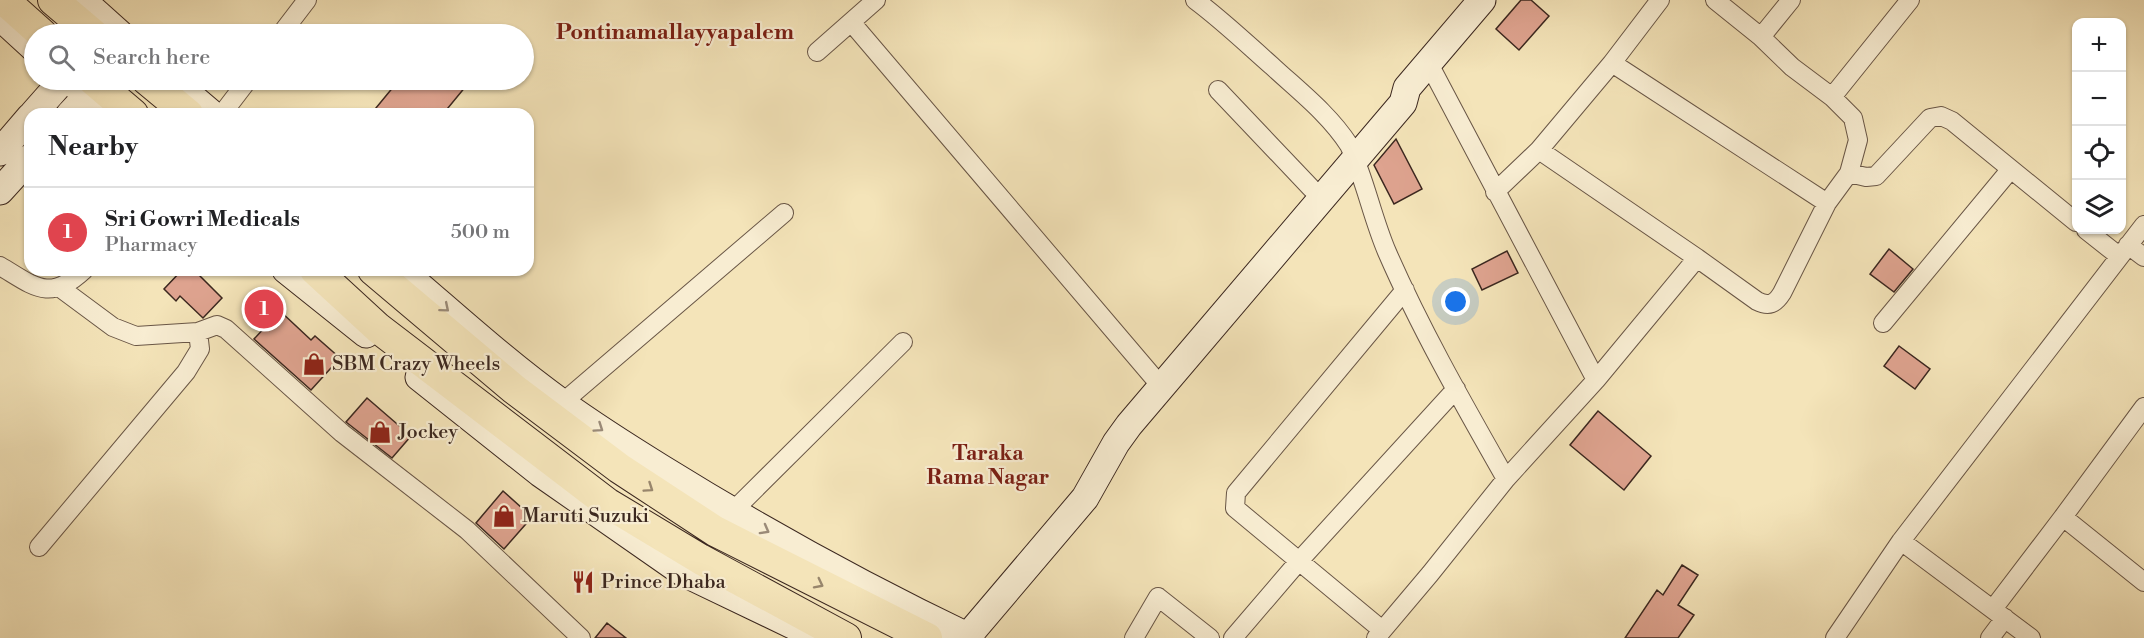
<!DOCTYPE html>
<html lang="en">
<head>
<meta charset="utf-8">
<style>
  :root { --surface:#fff; --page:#f6f6f6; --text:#202124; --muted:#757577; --line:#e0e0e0; --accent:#1a73e8 }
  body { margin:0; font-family:"Libre Bodoni",serif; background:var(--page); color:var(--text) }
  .controls { position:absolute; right:18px; top:18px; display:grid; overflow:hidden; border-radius:12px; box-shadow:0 2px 4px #0004 }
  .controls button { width:54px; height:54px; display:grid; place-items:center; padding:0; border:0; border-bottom:2px solid var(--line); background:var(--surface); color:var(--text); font:30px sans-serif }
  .you { position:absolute; left:1456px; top:302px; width:21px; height:21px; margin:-15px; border:4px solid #fff; border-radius:50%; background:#1a73e8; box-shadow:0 0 0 9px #1a73e833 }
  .badge { display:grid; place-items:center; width:39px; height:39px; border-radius:50%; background:var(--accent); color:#fff; font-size:20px; font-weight:700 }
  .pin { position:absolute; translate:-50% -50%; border:3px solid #fff; box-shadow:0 2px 6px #0006 }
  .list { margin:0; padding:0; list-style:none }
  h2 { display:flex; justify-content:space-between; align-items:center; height:78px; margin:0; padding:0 24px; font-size:26px }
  h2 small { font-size:20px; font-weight:400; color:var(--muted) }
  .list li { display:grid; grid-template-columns:39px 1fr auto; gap:18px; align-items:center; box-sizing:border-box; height:90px; padding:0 24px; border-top:2px solid var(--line) }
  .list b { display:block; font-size:22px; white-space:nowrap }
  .list p { margin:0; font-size:20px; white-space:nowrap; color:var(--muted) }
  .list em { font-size:20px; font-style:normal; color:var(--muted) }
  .icon { flex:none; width:33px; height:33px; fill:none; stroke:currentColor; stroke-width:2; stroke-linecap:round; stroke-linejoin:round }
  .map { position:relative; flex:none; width:2144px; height:638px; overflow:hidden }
  .search { position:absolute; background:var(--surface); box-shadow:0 2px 4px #0004; left:24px; top:24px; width:510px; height:66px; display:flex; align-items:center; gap:15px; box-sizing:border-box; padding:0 21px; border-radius:33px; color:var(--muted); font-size:22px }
  .panel { position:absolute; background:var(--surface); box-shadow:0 2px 4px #0004; left:24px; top:108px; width:510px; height:168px; border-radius:18px }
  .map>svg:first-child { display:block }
</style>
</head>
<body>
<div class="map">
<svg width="2144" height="638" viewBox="0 0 2144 638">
  <rect width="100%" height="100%" fill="#f4e4b9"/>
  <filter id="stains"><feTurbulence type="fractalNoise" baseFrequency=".00333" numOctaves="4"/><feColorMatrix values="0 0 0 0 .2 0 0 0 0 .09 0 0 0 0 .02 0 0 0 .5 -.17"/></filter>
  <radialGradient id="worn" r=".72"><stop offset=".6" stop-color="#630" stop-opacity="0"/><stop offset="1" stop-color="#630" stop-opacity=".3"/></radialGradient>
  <path fill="#dea38f" stroke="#3b271f" stroke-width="1.5" d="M 1521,0 L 1531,0 L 1549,16 L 1519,50 L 1496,29 Z
    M 399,80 L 471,80 L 443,114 L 371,114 Z
    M 1396,139 L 1422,189 L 1394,204 L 1374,165 Z
    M 1889,249 L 1913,269 L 1894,292 L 1870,274 Z
    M 1507,251 L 1518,273 L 1482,290 L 1472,269 Z
    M 182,270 L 206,270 L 200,276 L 222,298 L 203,318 L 180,296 L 176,301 L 164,289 Z
    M 280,311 L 311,340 L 315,336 L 340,358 L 311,390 L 254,339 Z
    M 1899,346 L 1930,369 L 1915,389 L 1884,366 Z
    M 367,398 L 411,436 L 392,458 L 346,422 Z
    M 1598,411 L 1651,456 L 1624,490 L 1570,445 Z
    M 503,491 L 532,517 L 504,549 L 476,523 Z
    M 1682,565 L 1698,575 L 1678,605 L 1694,615 L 1678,638 L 1625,638 L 1657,590 L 1663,595 Z
    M 607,623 L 626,638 L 595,638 Z"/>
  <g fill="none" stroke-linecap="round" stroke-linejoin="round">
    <g stroke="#695646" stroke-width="20">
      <path id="street" d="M 1195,0 C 1222,20 1247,44 1272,66 C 1299,91 1329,114 1349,145 C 1365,179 1372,217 1387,252 C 1421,330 1464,405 1506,479 L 1430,574 L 1376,638
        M 1715,0 L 1761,37
        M 1791,0 L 1761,37 L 1792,67 L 1832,97 L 1853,118 L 1858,140 L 1849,173 L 1866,177 L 1876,176 L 1930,118 L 1941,116 L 1952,121 L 2076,222
        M 851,22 L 1154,378
        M 281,34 L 307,0
        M 817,52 L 876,0
        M 1428,62 L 1596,380 L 1506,479
        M 1612,63 L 1660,0
        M 1218,90 L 1312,189
        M 1832,97 L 1910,0
        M 222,114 L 248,80
        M 1539,150 L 1612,63 L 1827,203 L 1782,293 C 1775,304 1769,307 1757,301 L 1697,258
        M 1495,192 L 1539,150 L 1697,258 L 1596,380
        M 1827,203 L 1849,173
        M 2086,230 L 2119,256
        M 2128,245 L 2144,257
        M 0,266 C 34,286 49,303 84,270
        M 59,287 L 113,327 L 136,336 L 198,332 L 217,325 L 226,329 L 342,433 L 467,530 L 581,638
        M 1883,323 L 2010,170
        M 562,403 L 784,213
        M 732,512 L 903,342
        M 2063,517 L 2144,407
        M 1901,541 L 2031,638
        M 39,547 L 186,372 L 200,349 L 198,332
        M 1993,609 L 2063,517 L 2144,582
        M 1382,630 L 1235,508 L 1236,493 L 1405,290
        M 1134,638 L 1158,597 L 1210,638
        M 1233,638 L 1299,561 L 1456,389
        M 1835,638 L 1901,541 L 2144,225
        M 1990,638 L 2005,618"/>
    </g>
    <g stroke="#3b271f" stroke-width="29">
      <path id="secondary" d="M 82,0 L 120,34
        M 0,17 L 34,48
        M 69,80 L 109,114
        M 172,80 L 212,114
        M 33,114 L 63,80
        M 70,114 L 100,82
        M 0,152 L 30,117
        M 0,191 L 30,158
        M 286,270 L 366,334
        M 401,270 C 454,315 505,362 562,403 C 594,426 627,447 661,468 C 761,530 864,587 971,638
        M 419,377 L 540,473 L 682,572 L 807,632
        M 968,636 L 1085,498 L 1116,443 L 1129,425 L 1403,103 L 1407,88 L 1482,0"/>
    </g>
    <g stroke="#3b271f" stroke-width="32">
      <path id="primary" d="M 4,0 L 42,34
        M 53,0 L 93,34
        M 93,80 L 133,114
        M 147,80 L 188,114
        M 315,270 L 378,328 L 607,503 L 700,559 L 846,638
        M 373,270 L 514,389 L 619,468 L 715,531 L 927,638"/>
    </g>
    <use href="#street" stroke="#f8edd2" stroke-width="18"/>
    <use href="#secondary" stroke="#f8edd2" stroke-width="27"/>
    <use href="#primary" stroke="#f4e4b9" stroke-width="30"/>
  </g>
  <defs><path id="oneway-chevron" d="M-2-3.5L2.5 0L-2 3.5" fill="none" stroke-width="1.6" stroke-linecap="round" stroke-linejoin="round" transform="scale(1.5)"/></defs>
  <g stroke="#9a8a78">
    <use href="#oneway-chevron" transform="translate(445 308) rotate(40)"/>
    <use href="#oneway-chevron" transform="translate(599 428) rotate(34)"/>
    <use href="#oneway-chevron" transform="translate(765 530) rotate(29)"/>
  </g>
  <g stroke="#98866c">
    <use href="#oneway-chevron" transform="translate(649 488) rotate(34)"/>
    <use href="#oneway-chevron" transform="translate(819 584) rotate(27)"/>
  </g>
  <defs>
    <g id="shop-bare" transform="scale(1.8)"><path d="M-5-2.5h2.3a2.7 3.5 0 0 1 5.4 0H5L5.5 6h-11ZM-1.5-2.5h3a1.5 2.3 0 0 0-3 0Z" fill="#8f2418" stroke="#f8edd2" stroke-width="2.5" paint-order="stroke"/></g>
    <g id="restaurant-bare" transform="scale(1.8)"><path d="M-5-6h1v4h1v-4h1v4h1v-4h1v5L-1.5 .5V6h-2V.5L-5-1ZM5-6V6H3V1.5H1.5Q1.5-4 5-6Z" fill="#8f2418" stroke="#f8edd2" stroke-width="2.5" paint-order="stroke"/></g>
  </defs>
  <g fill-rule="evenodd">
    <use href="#shop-bare" x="314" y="364"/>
    <use href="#shop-bare" x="380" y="432"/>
    <use href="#shop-bare" x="504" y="516"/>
    <use href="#restaurant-bare" x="583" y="582"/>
  </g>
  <g text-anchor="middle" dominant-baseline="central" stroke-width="4.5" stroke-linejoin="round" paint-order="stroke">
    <g font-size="20" fill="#3b271f" stroke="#f8edd2" text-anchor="start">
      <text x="332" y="364">SBM Crazy Wheels</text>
      <text x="398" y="432">Jockey</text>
      <text x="522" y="516">Maruti Suzuki</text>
      <text x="601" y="582">Prince Dhaba</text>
    </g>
    <g font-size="21" font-weight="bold" fill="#7a1f14" stroke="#f8edd2">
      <text x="988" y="454">Taraka<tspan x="988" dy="24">Rama Nagar</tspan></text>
    </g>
    <g font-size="22" font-weight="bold" fill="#7a1f14" stroke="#f8edd2">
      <text x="675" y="32">Pontinamallayyapalem</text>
    </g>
  </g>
  <rect width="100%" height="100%" filter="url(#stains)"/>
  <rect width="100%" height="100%" fill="url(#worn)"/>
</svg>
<div class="controls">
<button>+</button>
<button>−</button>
<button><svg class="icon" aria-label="locate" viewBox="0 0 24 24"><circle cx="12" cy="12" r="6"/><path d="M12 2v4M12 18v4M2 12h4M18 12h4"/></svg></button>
<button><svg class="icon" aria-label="layers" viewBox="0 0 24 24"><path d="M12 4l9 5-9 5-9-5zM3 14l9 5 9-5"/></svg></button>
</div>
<div class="you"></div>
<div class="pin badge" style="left:264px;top:309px;background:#e0444e">1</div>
<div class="search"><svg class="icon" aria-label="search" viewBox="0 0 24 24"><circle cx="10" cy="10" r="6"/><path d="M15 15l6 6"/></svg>Search here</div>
<section class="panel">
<h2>Nearby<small></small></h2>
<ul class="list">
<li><span class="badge" style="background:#e0444e">1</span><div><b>Sri Gowri Medicals</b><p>Pharmacy</p></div><em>500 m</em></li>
</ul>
</section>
</div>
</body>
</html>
